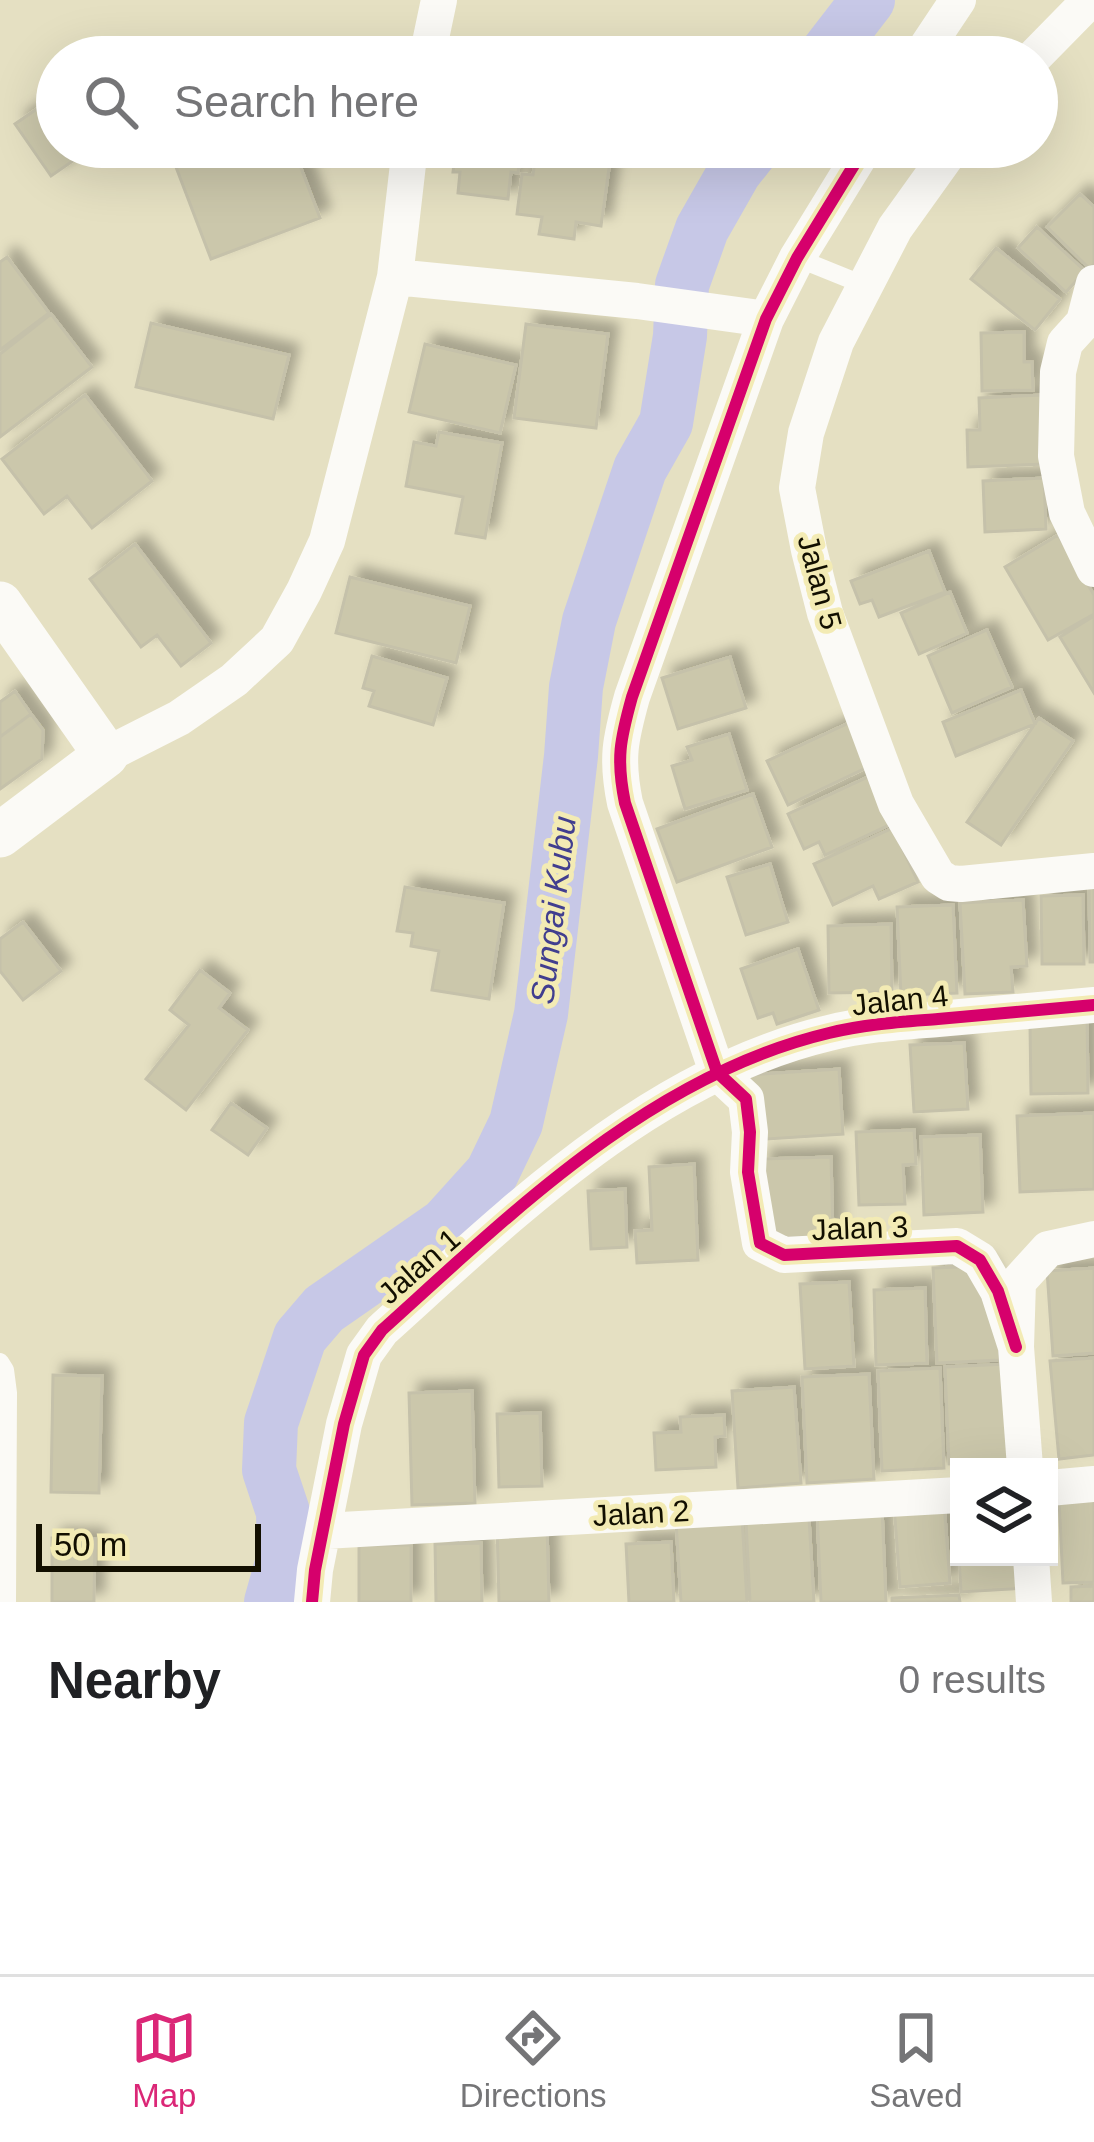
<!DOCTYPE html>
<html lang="en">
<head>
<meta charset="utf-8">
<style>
  :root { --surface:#fff; --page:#f2f2f2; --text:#202124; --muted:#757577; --line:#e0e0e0; --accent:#db2777 }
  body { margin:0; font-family:Arial,sans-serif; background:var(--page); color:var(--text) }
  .controls { position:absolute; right:36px; bottom:36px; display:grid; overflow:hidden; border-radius:0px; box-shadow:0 12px 48px #0002 }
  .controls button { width:108px; height:108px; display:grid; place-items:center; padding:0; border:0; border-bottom:3px solid var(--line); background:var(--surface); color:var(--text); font:60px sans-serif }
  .scale { position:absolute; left:36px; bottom:30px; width:225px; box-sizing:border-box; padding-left:12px; border:6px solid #120f00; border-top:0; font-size:33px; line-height:42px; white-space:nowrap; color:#120f00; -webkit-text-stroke:9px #f3ebb4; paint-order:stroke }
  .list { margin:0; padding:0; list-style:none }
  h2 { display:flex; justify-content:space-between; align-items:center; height:156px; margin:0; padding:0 48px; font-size:51px }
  h2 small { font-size:39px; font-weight:400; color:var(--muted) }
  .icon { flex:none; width:66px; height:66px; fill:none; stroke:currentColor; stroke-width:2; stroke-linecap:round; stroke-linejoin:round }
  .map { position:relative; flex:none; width:1094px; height:1602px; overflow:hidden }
  .search { position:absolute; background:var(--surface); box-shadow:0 12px 48px #0002; left:36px; right:36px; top:36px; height:132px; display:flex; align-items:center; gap:30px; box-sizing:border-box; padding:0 42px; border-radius:66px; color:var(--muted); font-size:45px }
  .sheet { height:372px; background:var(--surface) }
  nav { display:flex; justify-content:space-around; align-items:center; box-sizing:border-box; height:168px; border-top:3px solid var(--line); background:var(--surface); font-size:33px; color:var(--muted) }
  nav a { display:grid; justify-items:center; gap:6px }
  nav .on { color:var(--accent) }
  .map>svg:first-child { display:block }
</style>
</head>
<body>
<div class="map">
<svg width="1094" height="1602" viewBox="0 0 1094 1602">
  <defs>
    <filter id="shadow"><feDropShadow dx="10" dy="-10" stdDeviation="6" flood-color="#0004"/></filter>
  </defs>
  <rect width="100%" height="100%" fill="#e5e0c2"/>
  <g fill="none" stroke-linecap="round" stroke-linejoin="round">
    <path stroke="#c7c8e7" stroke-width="54" d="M 824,57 L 868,0
      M 271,1602 L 284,1556 L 283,1512 L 269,1470 L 271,1423 L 300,1337 L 324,1309 L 445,1225 L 492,1173 L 516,1123 L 541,1014 L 571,756 L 576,687 L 589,621 L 640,469 L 666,423 L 680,336 L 682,285 L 702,229 L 735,171 L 754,147"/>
  </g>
  <path fill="#cbc7ab" stroke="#c5c1aa" stroke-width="3" filter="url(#shadow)" d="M 57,95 L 57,147 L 93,147 L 51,176 L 15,124 Z
    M 227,147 L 293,147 L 320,218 L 211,259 L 176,167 Z
    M 456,147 L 521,147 L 518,173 L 511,172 L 508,199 L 458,193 L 460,172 L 453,172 Z
    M 537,147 L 612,147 L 601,226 L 576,222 L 574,239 L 539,234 L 542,217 L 517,214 L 522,174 L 533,175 Z
    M 1080,194 L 1094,207 L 1094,264 L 1089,268 L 1047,227 Z
    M 1037,227 L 1085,271 L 1066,292 L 1018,248 Z
    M 996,248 L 1060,299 L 1035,330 L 971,279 Z
    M 7,257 L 49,313 L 0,350 L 0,262 Z
    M 51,314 L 92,367 L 0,437 L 0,354 Z
    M 151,323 L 289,355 L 273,419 L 136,387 Z
    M 526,324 L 608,334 L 596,428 L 514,418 Z
    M 1024,332 L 1024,362 L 1032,362 L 1033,390 L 982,391 L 981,333 Z
    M 425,344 L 516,365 L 500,433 L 409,412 Z
    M 85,395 L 152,481 L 92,528 L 67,496 L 44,514 L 2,459 Z
    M 1042,395 L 1045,464 L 968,467 L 967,430 L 980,430 L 979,398 Z
    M 439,432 L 502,443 L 485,538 L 456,533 L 463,497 L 406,486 L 414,442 L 436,446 Z
    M 1044,478 L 1046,529 L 985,532 L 983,481 Z
    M 1058,535 L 1094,595 L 1094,614 L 1048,640 L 1005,567 Z
    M 135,544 L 211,643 L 181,666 L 157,635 L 141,647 L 90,579 Z
    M 929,551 L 945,592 L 879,617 L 872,600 L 860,604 L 851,581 Z
    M 350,577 L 470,606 L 456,663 L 336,633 Z
    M 950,592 L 967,633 L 919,654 L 901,613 Z
    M 1094,616 L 1094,693 L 1060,637 Z
    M 987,630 L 1012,687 L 952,713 L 928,656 Z
    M 372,656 L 447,678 L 433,725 L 369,706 L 374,691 L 363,688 Z
    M 730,657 L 746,708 L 678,729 L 662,678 Z
    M 1021,690 L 1035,724 L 956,756 L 943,722 Z
    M 15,691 L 31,714 L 0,737 L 0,702 Z
    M 31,714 L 43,730 L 42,759 L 0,789 L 0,737 Z
    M 1039,718 L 1073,741 L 1001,845 L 967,822 Z
    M 851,722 L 872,765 L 788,805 L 767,761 Z
    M 729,734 L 747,790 L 685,809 L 672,766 L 692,760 L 687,747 Z
    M 868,777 L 891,824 L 825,855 L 819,842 L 804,849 L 788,814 Z
    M 753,794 L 772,847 L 677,882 L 657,829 Z
    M 893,828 L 918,882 L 879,899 L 873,886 L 833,905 L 814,864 Z
    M 770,864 L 788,922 L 746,935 L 727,877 Z
    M 1089,881 L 1094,881 L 1094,962 L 1090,962 Z
    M 405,887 L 504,903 L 489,999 L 432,990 L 439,951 L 411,946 L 413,933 L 397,931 Z
    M 1083,895 L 1084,964 L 1042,964 L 1041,896 Z
    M 1023,900 L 1027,966 L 1011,967 L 1013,992 L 965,994 L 960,903 Z
    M 953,905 L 957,993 L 901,995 L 897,907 Z
    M 23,922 L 61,971 L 23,1000 L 0,971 L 0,939 Z
    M 891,924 L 892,992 L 829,993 L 828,926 Z
    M 798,949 L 819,1010 L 777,1024 L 773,1013 L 758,1018 L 741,969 Z
    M 200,970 L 230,993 L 219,1008 L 248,1030 L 186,1110 L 146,1079 L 189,1025 L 170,1010 Z
    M 1087,1011 L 1088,1093 L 1031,1094 L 1030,1025 Z
    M 964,1043 L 968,1109 L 914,1112 L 910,1045 Z
    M 839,1069 L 843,1134 L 752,1140 L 747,1075 Z
    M 231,1103 L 267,1128 L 248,1155 L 212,1130 Z
    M 1094,1113 L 1094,1189 L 1020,1192 L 1017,1116 Z
    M 914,1130 L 916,1164 L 903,1165 L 905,1204 L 859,1205 L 856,1132 Z
    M 980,1135 L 983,1212 L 924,1215 L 921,1137 Z
    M 831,1157 L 833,1236 L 763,1239 L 761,1159 Z
    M 694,1164 L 698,1260 L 637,1263 L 635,1231 L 652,1230 L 649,1167 Z
    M 625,1189 L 627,1247 L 591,1249 L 588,1191 Z
    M 983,1266 L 997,1292 L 1000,1360 L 937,1363 L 933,1268 Z
    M 1094,1268 L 1094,1353 L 1053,1356 L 1047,1271 Z
    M 849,1282 L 854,1366 L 805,1369 L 800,1284 Z
    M 925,1288 L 927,1363 L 876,1365 L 874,1290 Z
    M 1094,1358 L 1094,1455 L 1059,1459 L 1050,1361 Z
    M 1007,1364 L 1011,1462 L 949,1464 L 945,1367 Z
    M 940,1368 L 944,1468 L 882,1471 L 878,1371 Z
    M 869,1374 L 874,1479 L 807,1483 L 802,1377 Z
    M 53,1375 L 102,1376 L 99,1493 L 51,1492 Z
    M 794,1387 L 801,1483 L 738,1488 L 732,1391 Z
    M 472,1391 L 475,1503 L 412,1505 L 409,1393 Z
    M 540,1413 L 542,1486 L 499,1487 L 497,1414 Z
    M 724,1415 L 725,1436 L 715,1437 L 716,1467 L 656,1470 L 654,1433 L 681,1432 L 680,1417 Z
    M 1094,1497 L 1094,1582 L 1063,1583 L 1059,1499 Z
    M 944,1502 L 950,1583 L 900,1587 L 894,1505 Z
    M 882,1508 L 886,1602 L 821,1602 L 817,1510 Z
    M 742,1518 L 747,1602 L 681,1602 L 676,1522 Z
    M 809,1518 L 814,1602 L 750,1602 L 746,1521 Z
    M 547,1524 L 549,1602 L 499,1602 L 497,1526 Z
    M 52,1538 L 95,1539 L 94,1602 L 52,1602 Z
    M 671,1542 L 674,1602 L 629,1602 L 626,1544 Z
    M 481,1543 L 482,1602 L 436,1602 L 435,1544 Z
    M 359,1545 L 411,1545 L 411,1602 L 359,1602 Z
    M 959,1557 L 1026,1557 L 1028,1588 L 961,1592 Z
    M 1094,1586 L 1094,1602 L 1071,1602 L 1071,1587 Z
    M 959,1595 L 960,1602 L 892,1602 L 892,1598 Z"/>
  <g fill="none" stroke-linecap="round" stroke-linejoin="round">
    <path stroke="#fbfaf6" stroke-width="18" d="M 797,258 L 864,285
      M 0,1362 L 5,1370 L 8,1393 L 7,1602"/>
    <path stroke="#fbfaf6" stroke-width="36" d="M 427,57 L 439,0
      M 920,57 L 958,0
      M 1034,57 L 1090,0
      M 865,147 L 797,258 L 766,319 L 632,697 C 620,740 616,759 625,803 L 717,1072 L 746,1099 L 750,1132 L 748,1172 L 760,1243 L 784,1255 L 957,1246 L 980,1260 L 998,1291 L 1016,1347
      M 953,147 L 895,228 L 836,342 L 806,433 L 797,488 L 809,550 L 825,613 L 896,804 L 938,876 L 949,883 L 961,884 L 1094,871
      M 395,277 L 637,301 L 766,319
      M 1094,283 L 1084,322 L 1065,343 L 1058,372 L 1056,456 L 1067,513 L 1094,569
      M 106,755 L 179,718 L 234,680 L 277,640 L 304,591 L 327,541 L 395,277 L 410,147
      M 1025,1467 L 1016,1347 L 1018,1282 L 1048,1249 L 1094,1239
      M 1049,1488 L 1094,1484
      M 324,1531 L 959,1495
      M 1031,1557 L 1034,1602
      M 312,1602 L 315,1570 L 344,1424 L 364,1355 L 382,1330 C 513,1212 651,1075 829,1033 C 865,1024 901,1022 938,1019 C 990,1014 1042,1010 1094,1005"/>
    <path stroke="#fbfaf6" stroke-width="45" d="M 0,604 L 106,755 L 0,835"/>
    <g stroke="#f3ebb4" stroke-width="20">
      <path id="cycleway" d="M 865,147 L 797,258 L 766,319 L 632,697 C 620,740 616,759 625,803 L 717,1072 L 746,1099 L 750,1132 L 748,1172 L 760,1243 L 784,1255 L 957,1246 L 980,1260 L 998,1291 L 1016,1347
        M 312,1602 L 315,1570 L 344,1424 L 364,1355 L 382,1330 C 513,1212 651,1075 829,1033 C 865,1024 901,1022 938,1019 C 990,1014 1042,1010 1094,1005"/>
    </g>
    <use href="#cycleway" stroke="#d6006c" stroke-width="12"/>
  </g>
  <g text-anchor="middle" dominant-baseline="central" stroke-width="10" stroke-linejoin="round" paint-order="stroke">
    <g font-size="30" fill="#120f00" stroke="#f3ebb4">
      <text transform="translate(820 582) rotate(75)">Jalan 5</text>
      <text transform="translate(900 1000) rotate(-6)">Jalan 4</text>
      <text transform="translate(860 1228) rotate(-2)">Jalan 3</text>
      <text transform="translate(419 1266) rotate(-41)">Jalan 1</text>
      <text transform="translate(641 1513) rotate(-3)">Jalan 2</text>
    </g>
    <g font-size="33" font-style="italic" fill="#413e8f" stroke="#f3ebb4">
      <text transform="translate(553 910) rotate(-83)">Sungai Kubu</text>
    </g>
  </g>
</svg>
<div class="controls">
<button><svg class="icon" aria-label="layers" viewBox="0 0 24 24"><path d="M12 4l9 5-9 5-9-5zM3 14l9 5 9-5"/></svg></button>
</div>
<div class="scale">50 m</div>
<div class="search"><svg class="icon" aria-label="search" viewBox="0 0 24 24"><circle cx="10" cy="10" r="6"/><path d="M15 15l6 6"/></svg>Search here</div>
</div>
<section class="sheet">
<h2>Nearby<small>0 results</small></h2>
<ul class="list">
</ul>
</section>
<nav>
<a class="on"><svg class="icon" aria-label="map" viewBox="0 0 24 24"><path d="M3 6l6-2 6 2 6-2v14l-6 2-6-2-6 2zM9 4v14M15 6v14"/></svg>Map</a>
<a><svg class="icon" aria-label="directions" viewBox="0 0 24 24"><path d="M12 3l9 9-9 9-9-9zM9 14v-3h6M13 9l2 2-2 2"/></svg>Directions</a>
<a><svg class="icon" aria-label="saved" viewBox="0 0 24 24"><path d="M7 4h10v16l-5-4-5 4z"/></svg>Saved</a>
</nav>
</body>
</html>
